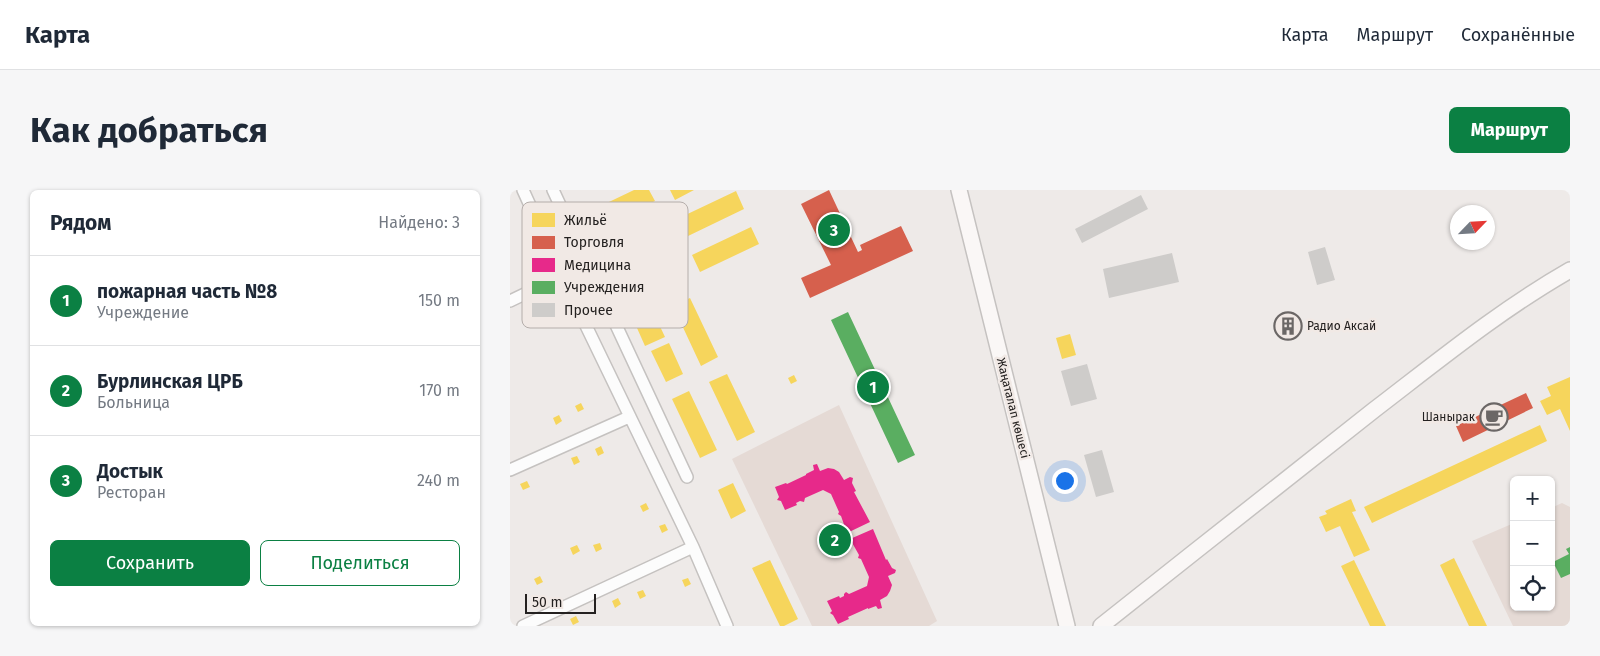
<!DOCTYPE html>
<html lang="ru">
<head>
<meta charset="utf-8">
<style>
  :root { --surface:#fff; --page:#f6f6f7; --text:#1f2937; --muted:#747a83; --line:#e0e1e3; --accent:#0b8043 }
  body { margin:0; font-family:"Fira Sans",sans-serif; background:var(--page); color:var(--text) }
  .controls { position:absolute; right:15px; bottom:15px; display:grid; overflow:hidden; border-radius:8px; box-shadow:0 1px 4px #0004 }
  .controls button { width:45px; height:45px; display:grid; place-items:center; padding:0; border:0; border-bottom:1px solid var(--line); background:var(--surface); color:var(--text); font:25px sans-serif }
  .compass { position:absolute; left:940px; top:15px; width:45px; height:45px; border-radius:50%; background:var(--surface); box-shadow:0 1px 4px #0004; rotate:65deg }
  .scale { position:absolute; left:15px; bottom:12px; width:71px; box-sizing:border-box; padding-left:5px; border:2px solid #242120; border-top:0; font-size:14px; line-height:18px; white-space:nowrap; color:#242120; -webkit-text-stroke:4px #f1e9e5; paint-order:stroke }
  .you { position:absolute; left:554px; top:290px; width:18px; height:18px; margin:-12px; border:4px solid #fff; border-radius:50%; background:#1a73e8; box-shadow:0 0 0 8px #1a73e833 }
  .badge { display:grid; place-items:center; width:32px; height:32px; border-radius:50%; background:var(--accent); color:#fff; font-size:16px; font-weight:700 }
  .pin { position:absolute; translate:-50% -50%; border:2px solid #fff; box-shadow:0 1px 5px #0006 }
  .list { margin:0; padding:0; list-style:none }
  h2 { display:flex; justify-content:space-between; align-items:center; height:65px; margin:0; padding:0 20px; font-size:21px }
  h2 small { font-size:16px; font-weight:400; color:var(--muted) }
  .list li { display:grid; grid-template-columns:32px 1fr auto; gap:15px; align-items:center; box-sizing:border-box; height:90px; padding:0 20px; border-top:1px solid var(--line) }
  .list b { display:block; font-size:19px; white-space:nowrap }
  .list p { margin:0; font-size:16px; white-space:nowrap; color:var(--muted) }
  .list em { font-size:16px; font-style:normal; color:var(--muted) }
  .actions { display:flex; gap:10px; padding:15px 20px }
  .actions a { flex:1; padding:11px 0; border:1px solid var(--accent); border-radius:8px; text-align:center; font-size:18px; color:var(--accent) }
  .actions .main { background:var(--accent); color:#fff }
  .icon { flex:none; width:28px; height:28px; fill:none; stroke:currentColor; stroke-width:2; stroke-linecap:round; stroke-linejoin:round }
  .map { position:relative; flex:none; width:1060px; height:436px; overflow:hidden; border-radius:8px }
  header { display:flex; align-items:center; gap:30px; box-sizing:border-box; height:70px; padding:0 25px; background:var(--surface); border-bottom:1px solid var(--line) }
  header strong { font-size:24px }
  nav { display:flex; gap:28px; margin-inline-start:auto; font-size:18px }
  .intro { display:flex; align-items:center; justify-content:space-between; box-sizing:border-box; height:120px; padding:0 30px }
  h1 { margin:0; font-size:35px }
  .button { padding:12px 22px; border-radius:8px; background:var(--accent); color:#fff; font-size:18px; font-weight:700 }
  main { display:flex; gap:30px; padding:0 30px }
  aside { flex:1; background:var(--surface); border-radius:8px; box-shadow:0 1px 4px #0004 }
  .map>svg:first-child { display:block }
</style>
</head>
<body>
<header>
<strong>Карта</strong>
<nav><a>Карта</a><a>Маршрут</a><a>Сохранённые</a></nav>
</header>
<div class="intro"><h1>Как добраться</h1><a class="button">Маршрут</a></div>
<main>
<aside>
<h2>Рядом<small>Найдено: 3</small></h2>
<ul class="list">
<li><span class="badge">1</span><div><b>пожарная часть №8</b><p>Учреждение</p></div><em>150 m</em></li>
<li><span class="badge">2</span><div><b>Бурлинская ЦРБ</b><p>Больница</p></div><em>170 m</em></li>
<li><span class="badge">3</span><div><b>Достык</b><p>Ресторан</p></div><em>240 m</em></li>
</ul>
<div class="actions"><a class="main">Сохранить</a><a>Поделиться</a></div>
</aside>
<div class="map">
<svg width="1060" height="436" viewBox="0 0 1060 436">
  <rect width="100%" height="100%" fill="#eeeae8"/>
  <path fill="#e5dad5" d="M 329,215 L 427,431 L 419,436 L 302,436 L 222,269 Z
    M 1052,313 L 1060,317 L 1060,436 L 1003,436 L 962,351 L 1004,333 L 1004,417 L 1041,417 L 1041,318 Z"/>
  <path fill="#f6d55c" d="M 124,0 L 139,0 L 145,11 L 86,39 L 78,22 Z
    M 160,0 L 184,0 L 165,10 Z
    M 226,1 L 234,19 L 176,47 L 167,29 Z
    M 241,37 L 249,54 L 190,82 L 182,65 Z
    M 180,108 L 208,167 L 191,176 L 163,116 Z
    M 138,111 L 155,147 L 135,156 L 119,120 Z
    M 560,144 L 566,165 L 552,169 L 546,148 Z
    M 159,153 L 173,184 L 156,192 L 141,161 Z
    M 217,184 L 245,242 L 227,251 L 199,192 Z
    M 284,185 L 287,191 L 281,194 L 278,188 Z
    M 1060,187 L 1060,241 L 1050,219 L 1037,225 L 1030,211 L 1041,206 L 1037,197 Z
    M 179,201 L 207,260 L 190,268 L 162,209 Z
    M 71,213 L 74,219 L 68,222 L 65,216 Z
    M 49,225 L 52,231 L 46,235 L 43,228 Z
    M 1030,235 L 1037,251 L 862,333 L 854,317 Z
    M 91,256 L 94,263 L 88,266 L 85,259 Z
    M 67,266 L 70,272 L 64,275 L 61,268 Z
    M 17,291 L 20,297 L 13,300 L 10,294 Z
    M 223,293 L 236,321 L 221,329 L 208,300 Z
    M 841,309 L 846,321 L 842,322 L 860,360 L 844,367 L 830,336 L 816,342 L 809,327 L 817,324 L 815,321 Z
    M 136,313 L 139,319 L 133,322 L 130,316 Z
    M 155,334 L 158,340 L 152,343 L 149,336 Z
    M 90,353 L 92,359 L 86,362 L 83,355 Z
    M 67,355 L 70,361 L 63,365 L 60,358 Z
    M 944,368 L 977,436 L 959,436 L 930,375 Z
    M 260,370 L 288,429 L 274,436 L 270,436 L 242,378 Z
    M 844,370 L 876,436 L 860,436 L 831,376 Z
    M 30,386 L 33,392 L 27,395 L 24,389 Z
    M 178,388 L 181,394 L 175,397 L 172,390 Z
    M 133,400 L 136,406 L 130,409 L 127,402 Z
    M 108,408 L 111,414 L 105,418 L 102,411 Z
    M 66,426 L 69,432 L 63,435 L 60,429 Z"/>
  <path fill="#d6604d" d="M 319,0 L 348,62 L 352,60 L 350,55 L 391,36 L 403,61 L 300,108 L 291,88 L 321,75 L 291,14 Z
    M 1016,203 L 1023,218 L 953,252 L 946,236 Z"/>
  <path fill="#e7298a" d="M 307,274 L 310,281 L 318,278 L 324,279 L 329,282 L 334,290 L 340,287 L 343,288 L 342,293 L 346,301 L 344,302 L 360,332 L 337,343 L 331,326 L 328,324 L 329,322 L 321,304 L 313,300 L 295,308 L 294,312 L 290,311 L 286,313 L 287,315 L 275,320 L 271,311 L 267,310 L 269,307 L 265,297 L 276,293 L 277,294 L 296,285 L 296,284 L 304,280 L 303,275 Z
    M 363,339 L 376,370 L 377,369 L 382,378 L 386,380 L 385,383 L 378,386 L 382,395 L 380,401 L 377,406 L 370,410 L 372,418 L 368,419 L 366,416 L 358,419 L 358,418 L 338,427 L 339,429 L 328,434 L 323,425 L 320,423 L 322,421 L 317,411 L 329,406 L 330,408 L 334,406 L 334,404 L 336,402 L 339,404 L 357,396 L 359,387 L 351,369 L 348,368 L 349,365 L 340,349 Z"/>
  <path fill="#5aae61" d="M 338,122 L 405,265 L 388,273 L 321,130 Z
    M 1060,357 L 1060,384 L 1051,388 L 1043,372 L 1059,364 L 1056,359 Z"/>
  <path fill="#ceccca" d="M 631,5 L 638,19 L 572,53 L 565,39 Z
    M 815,57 L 825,90 L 807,95 L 798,62 Z
    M 662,63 L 669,92 L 599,108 L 593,79 Z
    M 785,124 L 790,143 L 772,148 L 766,130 Z
    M 577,174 L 587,209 L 561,216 L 551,181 Z
    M 592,260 L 604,302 L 586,307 L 574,265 Z"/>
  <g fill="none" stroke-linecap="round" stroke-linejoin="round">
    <g stroke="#c5c2c0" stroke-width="14">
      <path id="minor" d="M 13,0 L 52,86 L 183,357 L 217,436
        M 43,0 L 177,287
        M 0,111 L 52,86
        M 0,280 L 119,227
        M 13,436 L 183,357"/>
    </g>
    <g stroke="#c5c2c0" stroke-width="18">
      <path id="secondary" d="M 449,0 L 557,436
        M 591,436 C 682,364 772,292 864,220 C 928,171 990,120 1060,80"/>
    </g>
    <use href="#minor" stroke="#fcfcfc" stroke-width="11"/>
    <use href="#secondary" stroke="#faf7f6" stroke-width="15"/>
  </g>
  <defs>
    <g id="building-ring" transform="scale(1.4375)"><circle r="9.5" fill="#f1e9e5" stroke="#6b6766" stroke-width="1.5"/><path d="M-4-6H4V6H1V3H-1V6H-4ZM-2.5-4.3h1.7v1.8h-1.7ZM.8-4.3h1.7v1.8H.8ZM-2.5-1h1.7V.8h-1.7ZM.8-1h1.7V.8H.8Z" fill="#6b6766"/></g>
    <g id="cafe-ring" transform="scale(1.4375)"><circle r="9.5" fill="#f1e9e5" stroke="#6b6766" stroke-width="1.5"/><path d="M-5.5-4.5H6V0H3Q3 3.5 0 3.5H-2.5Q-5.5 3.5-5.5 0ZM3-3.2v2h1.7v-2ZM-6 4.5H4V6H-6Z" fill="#6b6766"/></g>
  </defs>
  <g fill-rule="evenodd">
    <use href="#building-ring" x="778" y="136"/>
    <use href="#cafe-ring" x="984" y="227"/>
  </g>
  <g text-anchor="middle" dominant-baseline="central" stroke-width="5" stroke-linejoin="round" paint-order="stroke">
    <g font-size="12" fill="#242120" stroke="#f1e9e5" text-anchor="start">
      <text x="797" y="136">Радио Аксай</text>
      <text x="965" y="227" text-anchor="end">Шанырак</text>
    </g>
    <g font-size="12" fill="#242120" stroke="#f1e9e5">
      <text transform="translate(503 218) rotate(76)">Жаңаталап көшесі</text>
    </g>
  </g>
  <rect x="12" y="12" width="166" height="126" rx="8" fill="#f1e9e5" stroke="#b4adaa" stroke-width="1"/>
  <rect x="22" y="23" width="23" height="14" fill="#f6d55c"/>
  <rect x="22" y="46" width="23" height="13" fill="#d6604d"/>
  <rect x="22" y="68" width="23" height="14" fill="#e7298a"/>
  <rect x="22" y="91" width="23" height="13" fill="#5aae61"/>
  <rect x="22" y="113" width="23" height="14" fill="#ceccca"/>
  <g font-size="14" fill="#242120">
    <text x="54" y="35">Жильё</text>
    <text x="54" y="57">Торговля</text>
    <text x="54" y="80">Медицина</text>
    <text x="54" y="102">Учреждения</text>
    <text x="54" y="125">Прочее</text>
  </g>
</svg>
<div class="controls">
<button>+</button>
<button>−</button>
<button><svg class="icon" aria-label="locate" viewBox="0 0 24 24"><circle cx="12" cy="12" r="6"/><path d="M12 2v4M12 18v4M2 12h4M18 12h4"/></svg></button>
</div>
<svg class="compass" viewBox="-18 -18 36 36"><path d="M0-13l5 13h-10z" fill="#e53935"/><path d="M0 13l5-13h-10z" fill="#747a83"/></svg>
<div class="scale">50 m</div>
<div class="you"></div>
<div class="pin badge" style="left:363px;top:197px">1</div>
<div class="pin badge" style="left:325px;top:350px">2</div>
<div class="pin badge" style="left:324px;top:40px">3</div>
</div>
</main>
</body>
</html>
